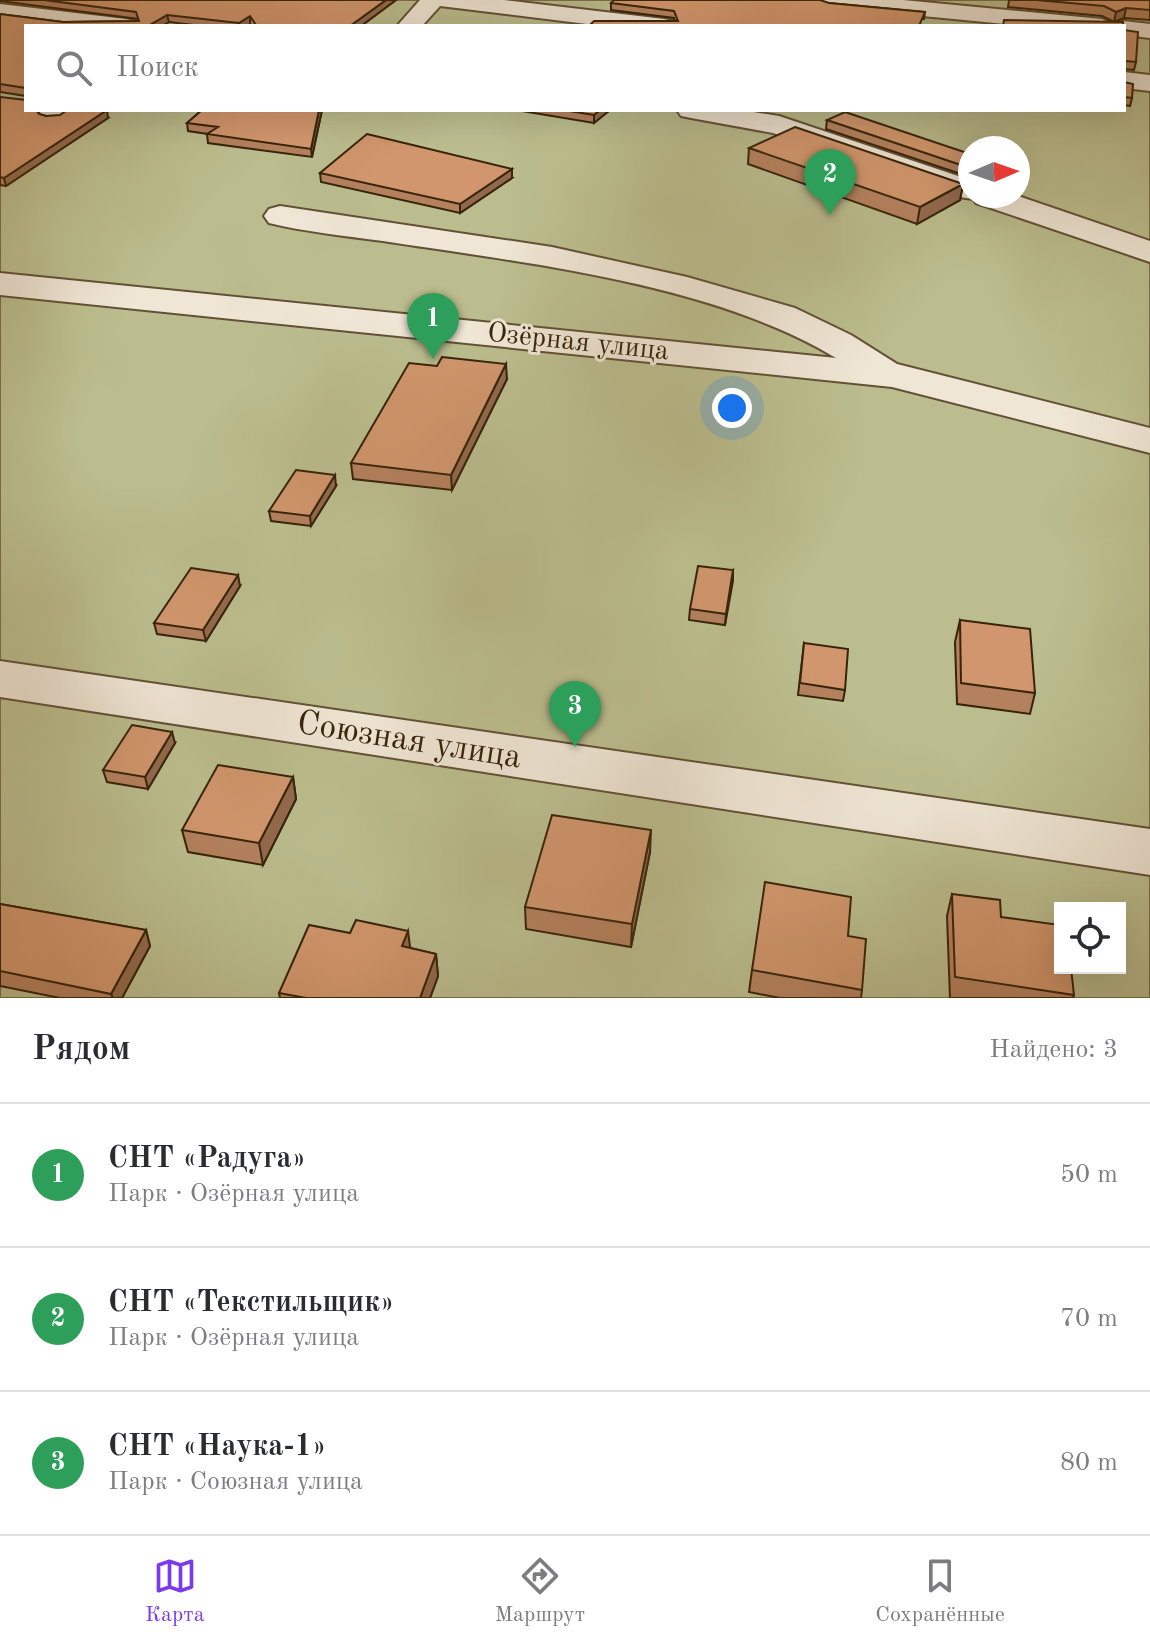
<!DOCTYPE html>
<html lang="ru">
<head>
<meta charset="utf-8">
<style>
  :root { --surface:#fff; --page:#f2f2f3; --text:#2b2b33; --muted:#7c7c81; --line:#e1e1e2; --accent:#7c3aed }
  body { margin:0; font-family:"Old Standard TT",serif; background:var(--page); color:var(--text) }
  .controls { position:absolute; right:24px; bottom:24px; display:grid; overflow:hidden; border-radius:0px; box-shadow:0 8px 32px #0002 }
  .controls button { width:72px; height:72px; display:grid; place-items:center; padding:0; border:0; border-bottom:2px solid var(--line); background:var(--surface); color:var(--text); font:40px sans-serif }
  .compass { position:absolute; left:958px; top:136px; width:72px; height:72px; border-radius:50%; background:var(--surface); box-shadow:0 8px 32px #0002; rotate:88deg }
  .you { position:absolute; left:732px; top:408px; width:28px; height:28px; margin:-20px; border:6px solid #fff; border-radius:50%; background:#1a73e8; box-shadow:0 0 0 12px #1a73e833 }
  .badge { display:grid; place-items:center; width:52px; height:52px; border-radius:50%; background:var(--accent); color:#fff; font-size:26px; font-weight:700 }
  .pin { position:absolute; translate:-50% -66px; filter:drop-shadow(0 2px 4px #0008) }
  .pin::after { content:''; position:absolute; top:42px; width:28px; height:24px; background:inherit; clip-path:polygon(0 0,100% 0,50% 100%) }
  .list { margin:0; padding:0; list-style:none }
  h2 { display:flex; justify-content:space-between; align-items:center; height:104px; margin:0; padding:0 32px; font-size:34px }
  h2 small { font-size:26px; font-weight:400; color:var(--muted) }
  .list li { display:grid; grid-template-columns:52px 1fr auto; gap:24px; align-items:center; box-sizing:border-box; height:144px; padding:0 32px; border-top:2px solid var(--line) }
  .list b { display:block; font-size:30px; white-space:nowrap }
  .list p { margin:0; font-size:26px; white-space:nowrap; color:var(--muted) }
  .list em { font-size:26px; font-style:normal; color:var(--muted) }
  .icon { flex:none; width:44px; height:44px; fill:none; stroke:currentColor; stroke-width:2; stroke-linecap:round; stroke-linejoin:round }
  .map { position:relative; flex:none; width:1150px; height:998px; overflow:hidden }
  .search { position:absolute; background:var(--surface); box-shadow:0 8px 32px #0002; left:24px; right:24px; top:24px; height:88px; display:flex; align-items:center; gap:20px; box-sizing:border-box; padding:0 28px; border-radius:0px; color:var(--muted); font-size:30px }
  .sheet { height:536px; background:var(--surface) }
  nav { display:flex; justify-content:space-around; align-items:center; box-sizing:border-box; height:112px; border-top:2px solid var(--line); background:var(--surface); font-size:22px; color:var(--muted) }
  nav a { display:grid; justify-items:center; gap:4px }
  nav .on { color:var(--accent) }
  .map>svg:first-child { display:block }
</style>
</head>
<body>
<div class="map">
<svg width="1150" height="998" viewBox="0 0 1150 998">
  <rect width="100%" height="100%" fill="#e7d8be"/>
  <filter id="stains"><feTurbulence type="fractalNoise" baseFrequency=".0025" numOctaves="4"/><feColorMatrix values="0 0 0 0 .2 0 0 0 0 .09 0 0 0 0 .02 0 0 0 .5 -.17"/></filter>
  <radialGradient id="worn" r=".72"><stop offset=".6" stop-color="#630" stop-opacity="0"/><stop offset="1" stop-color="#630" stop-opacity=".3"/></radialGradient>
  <path fill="#bbbd8e" stroke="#79704c" stroke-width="2" fill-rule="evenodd" d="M 0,0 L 1150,0 L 1150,998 L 0,998 ZM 26,26 L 1124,26 L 1124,110 L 26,110 ZM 970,148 L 1018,148 L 1018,196 L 970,196 ZM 1060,908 L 1120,908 L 1120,968 L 1060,968 Z"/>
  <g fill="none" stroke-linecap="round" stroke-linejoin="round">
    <g stroke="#635137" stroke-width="4">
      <path id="minor" d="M 420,0 L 504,0 L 664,19 L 673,21 L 676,26 L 603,26 L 440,6 L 422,26 L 397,26 Z
        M 817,0 L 903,0 L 1102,19 L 1114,25 L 1124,21 L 1150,24 L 1150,38 L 1124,35 L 1124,26 L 1026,26 L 829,7 L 821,5 Z
        M 0,4 L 126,19 L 135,21 L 138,26 L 65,26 L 0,18 Z
        M 1124,72 L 1150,75 L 1150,91 L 1124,88 Z
        M 42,110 L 74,110 C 66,121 56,123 43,120 L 39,114 Z
        M 677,110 L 741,110 L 779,116 L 970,180 L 970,196 L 1018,196 L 1150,241 L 1150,262 L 976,203 L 973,199 L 959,197 L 773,133 L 691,118 L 681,116 Z
        M 280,206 L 552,247 L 687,277 L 795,308 L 851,335 L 897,364 L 1150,428 L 1150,453 L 892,387 L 0,295 L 0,273 L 836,358 C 712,283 525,263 383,241 C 345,236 306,232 269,223 L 264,216 L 269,209 Z
        M 0,661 L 1150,829 L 1150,875 L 0,697 Z"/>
    </g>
    <use href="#minor" fill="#efe6d5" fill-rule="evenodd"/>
  </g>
  <path fill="#b4815e" stroke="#37240a" stroke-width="2" d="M 0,0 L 396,0 L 361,26 L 252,26 L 250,24 L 247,26 L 202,26 L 169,22 L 26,26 L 26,96 L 0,92 L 0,14 L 63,22 L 138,21 L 138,19 L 0,1 Z
    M 1009,0 L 1150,0 L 1150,20 L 1124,18 L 1114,22 L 1102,16 L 1008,7 Z
    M 611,3 L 829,3 L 925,12 L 924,19 L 675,21 L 674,18 L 611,10 Z
    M 1124,30 L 1136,62 L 1134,70 L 1124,69 Z
    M 1124,82 L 1132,98 L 1130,106 L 1124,105 Z
    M 0,97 L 26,110 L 38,110 L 39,114 L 46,116 L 108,118 L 6,186 L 0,185 Z
    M 202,110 L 322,110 L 312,157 L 208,143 L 207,134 L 208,134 L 188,131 L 187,123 Z
    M 516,110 L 610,110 L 594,123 Z
    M 827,120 L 970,154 L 970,177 L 826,129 Z
    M 749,148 L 963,184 L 960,200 L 917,224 L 748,164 Z
    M 320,173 L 512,178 L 460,213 L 321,182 Z
    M 437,366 L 507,379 L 452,490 L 353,479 L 351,463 Z
    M 336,486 L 311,526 L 271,521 L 269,511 Z
    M 733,570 L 725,625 L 689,620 L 690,609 Z
    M 240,586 L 206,641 L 157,634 L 154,623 Z
    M 960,620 L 1035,693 L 1030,714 L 957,704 L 955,642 Z
    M 804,643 L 845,690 L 843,701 L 798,695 Z
    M 175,743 L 148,789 L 107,782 L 103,770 Z
    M 293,777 L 296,799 L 263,865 L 188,852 L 182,830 Z
    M 650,852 L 631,947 L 526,929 L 525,907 Z
    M 952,894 L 1074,995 L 1073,998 L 950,998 L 947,916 Z
    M 0,904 L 146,930 L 150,946 L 122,998 L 60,998 L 0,986 Z
    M 848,936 L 862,990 L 861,998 L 780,998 L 749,992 L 752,970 Z
    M 410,948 L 436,954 L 438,976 L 430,998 L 280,998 L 279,993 Z"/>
  <path fill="#92694c" stroke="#37240a" stroke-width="2" d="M 386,0 L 396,0 L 361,26 L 350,26 Z
    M 1126,8 L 1124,18 L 1114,22 L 1116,12 Z
    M 167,15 L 169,22 L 162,26 L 148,26 Z
    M 250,16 L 250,24 L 247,26 L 240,26 L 239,23 Z
    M 107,110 L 108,118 L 6,186 L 4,178 Z
    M 319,110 L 322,110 L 312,157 L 311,149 Z
    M 600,110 L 610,110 L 594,123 L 594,115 Z
    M 512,169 L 512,178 L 460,213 L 460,204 Z
    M 963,184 L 960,200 L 917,224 L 920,207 Z
    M 506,364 L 507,379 L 452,490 L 451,475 Z
    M 335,475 L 336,486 L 311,526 L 310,516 Z
    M 733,570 L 733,581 L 725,625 L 726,614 Z
    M 238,575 L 240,586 L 206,641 L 203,630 Z
    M 172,732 L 175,743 L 148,789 L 145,777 Z
    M 293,777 L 296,799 L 263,865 L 259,843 Z
    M 651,830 L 650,852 L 631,947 L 632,924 Z
    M 146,930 L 150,946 L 122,998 L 113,998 L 111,994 Z
    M 408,931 L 411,954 L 402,946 Z
    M 436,954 L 438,976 L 430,998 L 420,998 Z"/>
  <path fill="#d1966d" stroke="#37240a" stroke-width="2" d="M 44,0 L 386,0 L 350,26 L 265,26 L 256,25 L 250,16 L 239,23 L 167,15 L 148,26 L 26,26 L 26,88 L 0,84 L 0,14 L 63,22 L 139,21 L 136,12 Z
    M 614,0 L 820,0 L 829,3 L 925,12 L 919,26 L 589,26 L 594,21 L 678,21 L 674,11 L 611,3 Z
    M 1036,0 L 1150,0 L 1150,10 L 1126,8 L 1116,12 L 1104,6 Z
    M 1004,20 L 1123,22 L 1123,26 L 1003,26 Z
    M 1124,30 L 1138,32 L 1136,62 L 1126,61 L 1124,63 Z
    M 1124,82 L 1133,84 L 1132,98 L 1124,97 Z
    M 0,97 L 26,100 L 26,110 L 36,110 L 39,114 L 46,116 L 60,115 L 67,110 L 107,110 L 4,178 L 0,177 Z
    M 202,110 L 319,110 L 311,149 L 207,134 L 218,127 L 187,123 Z
    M 563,110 L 600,110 L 594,115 Z
    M 845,112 L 970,154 L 970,168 L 827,120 Z
    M 795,127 L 963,184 L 920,207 L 749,148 Z
    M 367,134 L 512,169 L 460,204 L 320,173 Z
    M 442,357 L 506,364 L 451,475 L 351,463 L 409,363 L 437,366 Z
    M 296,470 L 335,475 L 310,516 L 269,511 Z
    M 698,566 L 733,570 L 726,614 L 690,609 Z
    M 191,568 L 238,575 L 203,630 L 154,623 Z
    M 960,620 L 1030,629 L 1035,693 L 961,683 Z
    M 804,643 L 848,649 L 845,690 L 800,683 Z
    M 132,725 L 172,732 L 145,777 L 103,770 Z
    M 218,765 L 293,777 L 259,843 L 182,830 Z
    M 552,815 L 651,830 L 632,924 L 525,907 Z
    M 765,882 L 851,897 L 848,936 L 866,939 L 862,990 L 752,970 Z
    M 952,894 L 1000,900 L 1001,917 L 1060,925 L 1060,968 L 1071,968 L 1074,995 L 955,977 Z
    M 0,904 L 146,930 L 111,994 L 0,971 Z
    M 356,920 L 408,931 L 402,946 L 436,954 L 420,998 L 306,998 L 279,993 L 309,925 L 350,933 Z"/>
  <g text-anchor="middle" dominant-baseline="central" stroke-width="6" stroke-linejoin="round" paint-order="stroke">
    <g font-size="28" fill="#37240a" stroke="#efe6d5">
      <text transform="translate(578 343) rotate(6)">Озёрная улица</text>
    </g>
    <g font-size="34" fill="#37240a" stroke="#efe6d5">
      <text transform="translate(409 741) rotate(9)">Союзная улица</text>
    </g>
  </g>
  <rect width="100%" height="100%" filter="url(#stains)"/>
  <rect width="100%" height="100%" fill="url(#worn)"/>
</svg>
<div class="controls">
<button><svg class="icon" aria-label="locate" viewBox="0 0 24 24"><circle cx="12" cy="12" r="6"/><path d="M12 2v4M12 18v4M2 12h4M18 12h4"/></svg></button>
</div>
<svg class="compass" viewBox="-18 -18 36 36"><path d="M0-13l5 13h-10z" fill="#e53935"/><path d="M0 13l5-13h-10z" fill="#7c7c81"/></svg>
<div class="you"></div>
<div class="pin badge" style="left:433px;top:359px;background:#2e9e5b">1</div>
<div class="pin badge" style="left:830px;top:215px;background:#2e9e5b">2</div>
<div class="pin badge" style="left:575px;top:747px;background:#2e9e5b">3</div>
<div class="search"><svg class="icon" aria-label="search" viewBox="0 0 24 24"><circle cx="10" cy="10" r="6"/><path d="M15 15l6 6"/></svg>Поиск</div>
</div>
<section class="sheet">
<h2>Рядом<small>Найдено: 3</small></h2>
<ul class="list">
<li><span class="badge" style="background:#2e9e5b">1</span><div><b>СНТ «Радуга»</b><p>Парк · Озёрная улица</p></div><em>50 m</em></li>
<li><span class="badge" style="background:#2e9e5b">2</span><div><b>СНТ «Текстильщик»</b><p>Парк · Озёрная улица</p></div><em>70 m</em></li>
<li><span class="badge" style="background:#2e9e5b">3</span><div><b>СНТ «Наука-1»</b><p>Парк · Союзная улица</p></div><em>80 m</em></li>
</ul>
</section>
<nav>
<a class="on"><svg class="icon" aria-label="map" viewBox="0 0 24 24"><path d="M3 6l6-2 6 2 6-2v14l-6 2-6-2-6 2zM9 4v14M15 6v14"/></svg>Карта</a>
<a><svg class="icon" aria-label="directions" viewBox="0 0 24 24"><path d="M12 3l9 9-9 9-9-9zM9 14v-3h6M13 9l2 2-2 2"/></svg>Маршрут</a>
<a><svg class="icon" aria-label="saved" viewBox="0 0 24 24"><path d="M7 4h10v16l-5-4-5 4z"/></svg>Сохранённые</a>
</nav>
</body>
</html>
